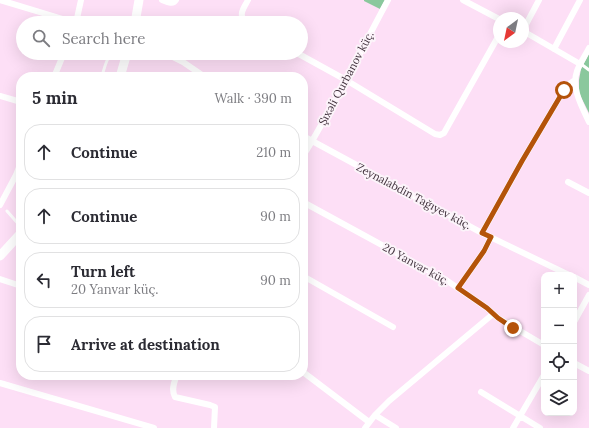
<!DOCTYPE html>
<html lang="en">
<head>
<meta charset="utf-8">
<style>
  :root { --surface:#fff; --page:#f2f2f3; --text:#2b2b33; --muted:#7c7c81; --line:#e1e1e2 }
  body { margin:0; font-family:Lora,serif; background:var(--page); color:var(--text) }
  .controls { position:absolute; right:12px; bottom:12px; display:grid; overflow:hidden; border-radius:8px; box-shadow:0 4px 16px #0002 }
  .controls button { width:36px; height:36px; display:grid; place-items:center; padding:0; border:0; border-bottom:1px solid var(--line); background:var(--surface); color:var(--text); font:20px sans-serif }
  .compass { position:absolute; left:493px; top:12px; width:36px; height:36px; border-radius:50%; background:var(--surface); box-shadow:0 4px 16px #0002; rotate:213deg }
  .stop { position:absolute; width:12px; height:12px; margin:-9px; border:3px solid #b45309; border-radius:50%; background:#fff }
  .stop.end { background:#b45309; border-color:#fff; box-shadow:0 1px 4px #0008 }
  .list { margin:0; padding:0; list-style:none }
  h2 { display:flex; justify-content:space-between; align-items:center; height:52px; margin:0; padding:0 16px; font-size:17px }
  h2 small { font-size:13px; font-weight:400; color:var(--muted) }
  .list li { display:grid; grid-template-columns:26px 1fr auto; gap:12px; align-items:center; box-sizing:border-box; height:56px; margin:0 8px 8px; padding:0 8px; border:1px solid var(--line); border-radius:16px }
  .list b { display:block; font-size:15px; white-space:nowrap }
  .list p { margin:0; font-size:13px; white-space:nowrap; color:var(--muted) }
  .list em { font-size:13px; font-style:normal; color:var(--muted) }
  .icon { flex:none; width:22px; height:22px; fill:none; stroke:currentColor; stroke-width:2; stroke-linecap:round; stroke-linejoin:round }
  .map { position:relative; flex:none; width:589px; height:428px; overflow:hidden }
  .search { position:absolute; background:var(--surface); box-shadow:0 4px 16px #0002; left:16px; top:16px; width:292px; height:44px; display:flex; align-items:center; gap:10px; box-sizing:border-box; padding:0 14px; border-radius:22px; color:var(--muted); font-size:15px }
  .panel { position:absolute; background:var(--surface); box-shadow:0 4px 16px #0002; left:16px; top:72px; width:292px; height:308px; border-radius:16px }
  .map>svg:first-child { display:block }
</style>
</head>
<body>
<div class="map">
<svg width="589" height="428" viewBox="0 0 589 428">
  <rect width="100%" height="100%" fill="#fddff6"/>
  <path fill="#8ac89d" d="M 364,0 L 385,0 L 380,9 L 364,1 Z
    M 589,54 L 589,113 L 579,93 L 579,80 L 581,69 Z"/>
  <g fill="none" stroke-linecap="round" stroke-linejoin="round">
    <path stroke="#fff" stroke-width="3" d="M 581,64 L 589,70
      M 102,77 C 103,72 107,57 111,55 C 114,53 121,56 125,56
      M 7,211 L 21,227"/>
    <path stroke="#fff" stroke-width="6" d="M 0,0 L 76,23
      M 162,0 C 167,2 173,5 176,0
      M 463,0 L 499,19
      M 76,23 L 81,0
      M 245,23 C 238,14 244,8 248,0
      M 523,30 L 539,0
      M 523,31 L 580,64
      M 589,48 C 585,56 580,63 577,71 C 571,88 582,107 589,122
      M 554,49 L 580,0
      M 165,53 L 183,62 L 205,77
      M 297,53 L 346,80 L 435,134 L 440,135 L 444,133 L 499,35
      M 54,77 L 64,53
      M 0,96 L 21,102
      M 303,136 L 482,233 L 569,275
      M 303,156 C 334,106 360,52 388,0
      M 568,182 L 589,193
      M 303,202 L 446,280 L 487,308 L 498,318 L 544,345
      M 0,205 L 16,175 L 21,162
      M 482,233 L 522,161 L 564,90 L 568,85 L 575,80
      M 303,276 L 393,327
      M 574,277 L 589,285
      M 0,279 L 21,286
      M 458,288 L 484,251 L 491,237
      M 574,322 L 589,295
      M 574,363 L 589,371
      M 303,372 L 369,422
      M 177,375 C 174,382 171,390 175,397 L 210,405 L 215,407 L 214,428
      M 0,383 L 154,428
      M 481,392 L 540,428
      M 375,415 L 396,428
      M 365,428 L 375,415 L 389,401 L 493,314
      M 513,428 L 544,375"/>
    <path stroke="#fff" stroke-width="9" d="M 135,23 L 139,0
      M 120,77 L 127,53
      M 0,256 L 21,233"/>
  </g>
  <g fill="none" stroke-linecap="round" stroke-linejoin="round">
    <path stroke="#b45309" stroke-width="5" d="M 513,328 L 498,318 L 487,308 L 458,288 L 484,251 L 491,237 L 482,233 L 522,161 L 564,90"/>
  </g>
  <g text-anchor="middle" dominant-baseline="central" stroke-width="4" stroke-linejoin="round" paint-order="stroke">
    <g font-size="11" fill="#41323d" stroke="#fcf4fa">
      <text transform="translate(346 78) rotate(-62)">Şıxəli Qurbanov küç.</text>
      <text transform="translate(414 196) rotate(28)">Zeynalabdin Tağıyev küç.</text>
      <text transform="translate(416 264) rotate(29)">20 Yanvar küç.</text>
    </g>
  </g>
</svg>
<div class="controls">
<button>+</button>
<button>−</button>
<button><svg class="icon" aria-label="locate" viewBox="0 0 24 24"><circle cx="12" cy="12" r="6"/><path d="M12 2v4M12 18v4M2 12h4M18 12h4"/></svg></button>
<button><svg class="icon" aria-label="layers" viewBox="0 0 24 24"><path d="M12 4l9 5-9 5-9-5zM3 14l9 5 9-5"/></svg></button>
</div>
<svg class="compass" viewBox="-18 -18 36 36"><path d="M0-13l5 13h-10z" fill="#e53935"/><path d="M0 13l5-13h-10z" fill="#7c7c81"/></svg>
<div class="stop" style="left:564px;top:90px"></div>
<div class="stop end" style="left:513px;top:328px"></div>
<div class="search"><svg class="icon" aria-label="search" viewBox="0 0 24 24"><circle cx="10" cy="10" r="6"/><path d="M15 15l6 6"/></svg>Search here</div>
<section class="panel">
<h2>5 min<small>Walk · 390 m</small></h2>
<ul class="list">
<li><svg class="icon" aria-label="ahead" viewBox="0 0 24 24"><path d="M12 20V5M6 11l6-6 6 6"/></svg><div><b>Continue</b></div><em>210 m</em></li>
<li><svg class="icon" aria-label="ahead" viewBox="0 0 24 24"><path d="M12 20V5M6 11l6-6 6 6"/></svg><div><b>Continue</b></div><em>90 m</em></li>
<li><svg class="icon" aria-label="left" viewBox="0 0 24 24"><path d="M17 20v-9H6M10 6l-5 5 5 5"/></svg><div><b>Turn left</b><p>20 Yanvar küç.</p></div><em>90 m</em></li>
<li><svg class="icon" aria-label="arrive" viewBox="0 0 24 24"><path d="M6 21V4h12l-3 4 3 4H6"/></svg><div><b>Arrive at destination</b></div></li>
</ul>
</section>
</div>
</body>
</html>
